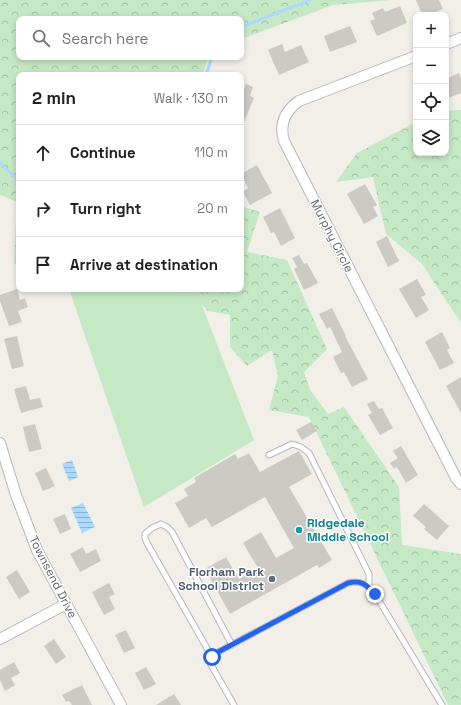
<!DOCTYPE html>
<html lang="en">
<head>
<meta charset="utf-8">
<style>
  :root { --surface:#fff; --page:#f6f6f6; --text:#202124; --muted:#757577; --line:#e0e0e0 }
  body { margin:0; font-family:"Space Grotesk",sans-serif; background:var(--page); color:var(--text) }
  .controls { position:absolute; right:12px; top:12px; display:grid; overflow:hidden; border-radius:8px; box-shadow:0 2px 6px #0003 }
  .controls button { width:36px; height:36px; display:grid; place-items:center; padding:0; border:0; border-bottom:1px solid var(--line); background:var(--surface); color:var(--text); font:20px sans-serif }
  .stop { position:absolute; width:12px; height:12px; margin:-9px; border:3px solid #2563eb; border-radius:50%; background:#fff }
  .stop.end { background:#2563eb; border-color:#fff; box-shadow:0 1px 4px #0008 }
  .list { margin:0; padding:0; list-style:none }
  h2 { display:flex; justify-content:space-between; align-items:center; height:52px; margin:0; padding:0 16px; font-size:17px }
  h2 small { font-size:13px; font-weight:400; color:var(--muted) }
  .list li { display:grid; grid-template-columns:26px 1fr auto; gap:12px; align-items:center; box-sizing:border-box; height:56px; padding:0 16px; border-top:1px solid var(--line) }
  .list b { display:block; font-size:15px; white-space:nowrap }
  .list em { font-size:13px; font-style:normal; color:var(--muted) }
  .icon { flex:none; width:22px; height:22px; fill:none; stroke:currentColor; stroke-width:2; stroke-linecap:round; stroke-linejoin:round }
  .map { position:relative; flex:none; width:461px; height:705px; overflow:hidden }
  .search { position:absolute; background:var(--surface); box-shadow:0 2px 6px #0003; left:16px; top:16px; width:228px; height:44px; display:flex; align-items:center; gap:10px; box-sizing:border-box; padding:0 14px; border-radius:8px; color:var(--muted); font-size:15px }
  .panel { position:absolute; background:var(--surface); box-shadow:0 2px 6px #0003; left:16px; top:72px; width:228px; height:220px; border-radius:8px }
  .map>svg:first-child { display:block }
</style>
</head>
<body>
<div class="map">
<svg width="461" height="705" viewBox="0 0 461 705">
  <defs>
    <pattern id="forest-crowns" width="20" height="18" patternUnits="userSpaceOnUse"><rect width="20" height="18" fill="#c5e8c5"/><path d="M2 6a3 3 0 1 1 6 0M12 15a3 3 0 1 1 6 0" fill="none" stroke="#a3c0a4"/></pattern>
    <pattern id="water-rules" width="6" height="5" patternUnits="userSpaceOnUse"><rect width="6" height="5" fill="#aadaff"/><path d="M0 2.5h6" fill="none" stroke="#8eb4d2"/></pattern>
  </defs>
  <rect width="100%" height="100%" fill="#f1efe8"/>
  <path fill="url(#forest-crowns)" d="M 0,0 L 392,0 L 333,5 L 241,39 L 241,19 L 19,19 L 19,57 L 208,57 L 203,75 L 19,75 L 19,265 L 14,263 L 17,202 L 0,195 Z
    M 461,110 L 461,323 L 422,264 L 386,234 L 373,177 L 336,182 L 357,153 L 416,122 L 416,153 L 446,153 L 446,111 Z
    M 241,206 L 260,212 L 247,252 L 287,260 L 327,349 L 304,372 L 310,390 L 328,414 L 344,407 L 399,487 L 402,545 L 461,554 L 461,705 L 448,705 L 309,417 L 269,410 L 278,376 L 272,350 L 247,366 L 230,347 L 230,315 L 208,311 L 187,289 L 241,289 Z"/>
  <path fill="#c5e8c5" d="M 69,289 L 188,290 L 201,303 L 254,440 L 144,507 Z"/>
  <path fill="url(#water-rules)" d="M 72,460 L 78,477 L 69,481 L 62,464 Z
    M 83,503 L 95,527 L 82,533 L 71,508 Z"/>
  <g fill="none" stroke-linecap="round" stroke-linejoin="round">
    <path stroke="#aadaff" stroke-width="3" d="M 241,27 L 310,0
      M 206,75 L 212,57
      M 0,163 L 15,177 L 19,186"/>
  </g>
  <path fill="#cccac5" d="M 416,0 L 439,0 L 443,9 L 428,15 L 422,15 Z
    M 400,6 L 407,23 L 377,36 L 370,21 L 375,19 L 372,13 L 383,8 L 385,12 Z
    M 350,26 L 357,42 L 330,52 L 324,36 Z
    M 282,44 L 285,52 L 301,45 L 309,62 L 279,75 L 268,50 Z
    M 459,73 L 461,78 L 461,93 L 446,99 L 446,79 Z
    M 246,84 L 253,87 L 250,96 L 254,98 L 241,129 L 241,97 Z
    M 257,165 L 272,193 L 250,205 L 243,192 L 248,188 L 241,174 Z
    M 365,184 L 377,205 L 373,207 L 378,216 L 364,224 L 347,194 Z
    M 280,208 L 295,238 L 281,246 L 274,232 L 271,233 L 263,217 Z
    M 387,236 L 399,261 L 388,267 L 376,242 Z
    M 299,255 L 304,264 L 307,263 L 318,283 L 304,290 L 294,269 L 297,267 L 292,258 Z
    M 417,279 L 426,295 L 421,297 L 429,310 L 416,318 L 399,289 Z
    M 17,289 L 20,300 L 25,298 L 28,307 L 18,311 L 22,322 L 9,326 L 0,301 L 0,295 Z
    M 332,308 L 346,336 L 345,336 L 368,379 L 352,387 L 344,372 L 341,373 L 333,357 L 342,352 L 330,327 L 327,329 L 319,314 Z
    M 442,332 L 450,348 L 447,350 L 454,363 L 440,370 L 425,342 Z
    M 17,336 L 24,366 L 12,369 L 4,339 Z
    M 461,377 L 461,413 L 446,386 Z
    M 26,386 L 30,400 L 40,398 L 43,407 L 21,413 L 14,389 Z
    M 374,401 L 379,409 L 382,408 L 393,428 L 380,435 L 368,415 L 372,413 L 367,404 Z
    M 311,422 L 317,431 L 302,440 L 296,430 Z
    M 35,424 L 42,449 L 29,452 L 23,427 Z
    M 401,446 L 418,475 L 406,483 L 397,467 L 394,469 L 390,463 L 398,458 L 393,451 Z
    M 299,451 L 312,474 L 289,487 L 332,560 L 319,568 L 317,565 L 230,614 L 205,569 L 226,557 L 239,579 L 258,568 L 243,543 L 261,532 L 276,558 L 294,548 L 265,497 L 212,527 L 206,518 L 189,528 L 175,503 L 188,496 L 184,489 L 196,482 L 194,478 L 235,454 L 238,459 L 249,453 L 260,472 Z
    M 46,468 L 55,486 L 43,491 L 35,473 Z
    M 424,504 L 449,526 L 437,540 L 424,529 L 426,527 L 413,516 Z
    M 65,514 L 71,529 L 60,534 L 53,519 Z
    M 83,547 L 86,554 L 96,549 L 101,561 L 80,572 L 70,554 Z
    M 17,570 L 30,592 L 19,599 L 6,577 Z
    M 109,583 L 115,594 L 109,597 L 115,609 L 104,615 L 92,592 Z
    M 126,630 L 135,648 L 124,653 L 115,635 Z
    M 54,639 L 66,657 L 56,664 L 44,646 Z
    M 14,662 L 20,673 L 11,678 L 15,685 L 5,691 L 0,680 L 0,670 Z
    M 146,667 L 156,684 L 144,690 L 135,673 Z
    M 82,685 L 92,705 L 72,705 L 69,701 L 66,702 L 62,695 Z
    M 174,694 L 181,705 L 156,705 Z"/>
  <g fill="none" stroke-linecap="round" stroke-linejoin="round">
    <g stroke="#b5b8bc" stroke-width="7">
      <path id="service" d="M 269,455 L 292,444 L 301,447 L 309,453 L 369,574 L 369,587
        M 212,657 L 147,543 L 145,538 L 145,534 L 152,528 L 161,524 L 167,527 L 172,532 L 232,645
        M 234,705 L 210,663 L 212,657 L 218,652 L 348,583 C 361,580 366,584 375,594 L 442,705"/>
    </g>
    <g stroke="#b5b8bc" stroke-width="12">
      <path id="minor" d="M 446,44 L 461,38
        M 416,56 L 299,101 C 285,111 279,124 284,141 L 456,478 L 461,484
        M 0,443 L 16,495 L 37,550 L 121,705
        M 0,639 L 66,604"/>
    </g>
    <use href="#service" stroke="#fff" stroke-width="5"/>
    <use href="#minor" stroke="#fff" stroke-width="10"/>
  </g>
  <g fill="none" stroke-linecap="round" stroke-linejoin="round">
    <path stroke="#2563eb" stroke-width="5" d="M 212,657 L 218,652 L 348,583 C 361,580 366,584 375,594"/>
  </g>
  <circle fill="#0f9aa8" stroke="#fff" stroke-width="1.5" cx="299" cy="530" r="4"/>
  <circle fill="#5c6f8a" stroke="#fff" stroke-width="1.5" cx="272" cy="579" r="4"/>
  <g text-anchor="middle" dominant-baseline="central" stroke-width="3" stroke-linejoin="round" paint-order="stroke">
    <g font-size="12" fill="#5f6368" stroke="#fff">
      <text transform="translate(332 236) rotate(63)">Murphy Circle</text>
      <text transform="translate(53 577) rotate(63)">Townsend Drive</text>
    </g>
    <g font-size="12" font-weight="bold" fill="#0d838f" stroke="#fff" text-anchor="start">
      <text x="307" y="523">Ridgedale<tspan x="307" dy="14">Middle School</tspan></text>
    </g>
    <g font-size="12" font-weight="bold" fill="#4e5e75" stroke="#fff" text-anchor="end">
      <text x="264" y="572">Florham Park<tspan x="264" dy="14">School District</tspan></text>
    </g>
  </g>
</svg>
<div class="controls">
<button>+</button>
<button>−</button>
<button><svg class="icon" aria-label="locate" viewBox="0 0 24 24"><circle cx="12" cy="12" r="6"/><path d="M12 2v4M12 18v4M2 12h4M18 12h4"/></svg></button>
<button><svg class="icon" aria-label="layers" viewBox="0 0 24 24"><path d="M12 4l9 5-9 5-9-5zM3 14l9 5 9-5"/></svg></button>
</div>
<div class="stop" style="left:212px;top:657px"></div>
<div class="stop end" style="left:375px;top:594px"></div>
<div class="search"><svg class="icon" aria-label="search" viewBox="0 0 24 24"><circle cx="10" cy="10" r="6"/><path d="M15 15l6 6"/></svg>Search here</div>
<section class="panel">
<h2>2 min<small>Walk · 130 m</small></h2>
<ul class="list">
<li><svg class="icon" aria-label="ahead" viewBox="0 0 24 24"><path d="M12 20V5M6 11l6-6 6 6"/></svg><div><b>Continue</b></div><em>110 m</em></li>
<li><svg class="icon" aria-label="right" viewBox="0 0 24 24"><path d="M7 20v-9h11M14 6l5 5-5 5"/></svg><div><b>Turn right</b></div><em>20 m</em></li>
<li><svg class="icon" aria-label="arrive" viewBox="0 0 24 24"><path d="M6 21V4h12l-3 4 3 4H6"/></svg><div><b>Arrive at destination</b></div></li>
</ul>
</section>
</div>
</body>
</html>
